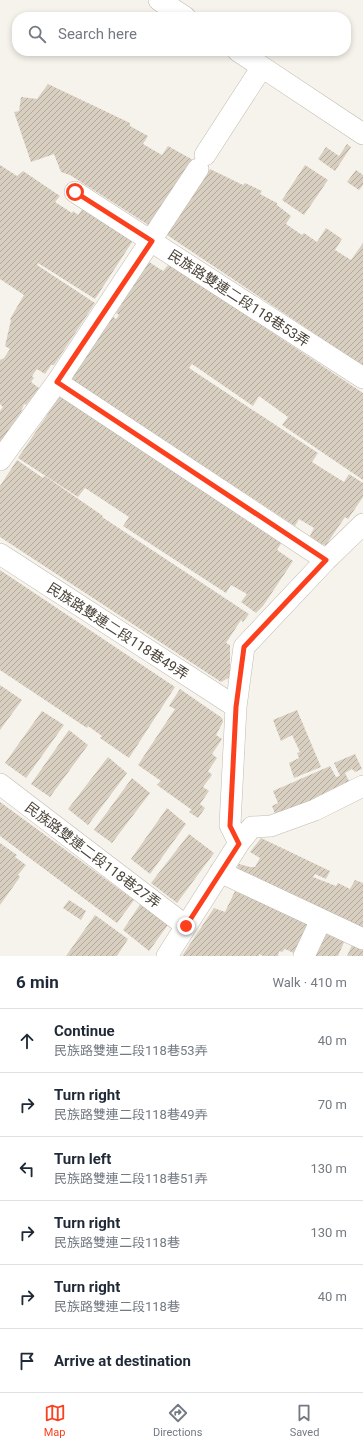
<!DOCTYPE html>
<html lang="en">
<head>
<meta charset="utf-8">
<style>
  :root { --surface:#fff; --page:#f2f2f3; --text:#1f2937; --muted:#747a83; --line:#e0e1e3; --accent:#fc3f1d }
  body { margin:0; font-family:Roboto,"Noto Sans TC",sans-serif; background:var(--page); color:var(--text) }
  .stop { position:absolute; width:12px; height:12px; margin:-9px; border:3px solid #fc3f1d; border-radius:50%; background:#fff }
  .stop.end { background:#fc3f1d; border-color:#fff; box-shadow:0 1px 4px #0008 }
  .list { margin:0; padding:0; list-style:none }
  h2 { display:flex; justify-content:space-between; align-items:center; height:52px; margin:0; padding:0 16px; font-size:17px }
  h2 small { font-size:13px; font-weight:400; color:var(--muted) }
  .list li { display:grid; grid-template-columns:26px 1fr auto; gap:12px; align-items:center; box-sizing:border-box; height:64px; padding:0 16px; border-top:1px solid var(--line) }
  .list b { display:block; font-size:15px; white-space:nowrap }
  .list p { margin:0; font-size:13px; white-space:nowrap; color:var(--muted) }
  .list em { font-size:13px; font-style:normal; color:var(--muted) }
  .icon { flex:none; width:22px; height:22px; fill:none; stroke:currentColor; stroke-width:2; stroke-linecap:round; stroke-linejoin:round }
  .map { position:relative; flex:none; width:363px; height:956px; overflow:hidden }
  .search { position:absolute; background:var(--surface); box-shadow:0 2px 6px #0003; left:12px; right:12px; top:12px; height:44px; display:flex; align-items:center; gap:10px; box-sizing:border-box; padding:0 14px; border-radius:16px; color:var(--muted); font-size:15px }
  .sheet { height:436px; background:var(--surface) }
  nav { display:flex; justify-content:space-around; align-items:center; box-sizing:border-box; height:56px; border-top:1px solid var(--line); background:var(--surface); font-size:11px; color:var(--muted) }
  nav a { display:grid; justify-items:center; gap:2px }
  nav .on { color:var(--accent) }
  .map>svg:first-child { display:block }
</style>
</head>
<body>
<div class="map">
<svg width="363" height="956" viewBox="0 0 363 956">
  <defs>
    <pattern id="building-hatch" width="6" height="6" patternUnits="userSpaceOnUse"><rect width="6" height="6" fill="#d8cfc1"/><path d="M-1 1l2-2M0 6l6-6M5 7l2-2" fill="none" stroke="#b1aa9e"/></pattern>
  </defs>
  <rect width="100%" height="100%" fill="#f6f3ec"/>
  <path fill="url(#building-hatch)" d="M 48,84 L 130,123 L 130,126 L 148,136 L 143,144 L 162,155 L 168,146 L 193,160 L 150,226 L 70,175 L 61,172 L 54,154 L 31,162 L 14,112 L 19,111 L 21,97 L 37,99 Z
    M 347,144 L 351,147 L 335,171 L 318,159 L 326,147 L 339,156 Z
    M 0,165 L 17,176 L 23,171 L 60,196 L 55,202 L 72,213 L 73,211 L 78,215 L 84,207 L 134,239 L 95,299 L 38,263 L 37,265 L 95,303 L 54,365 L 51,365 L 45,374 L 37,369 L 32,376 L 34,378 L 31,382 L 39,388 L 26,405 L 24,404 L 21,412 L 0,442 L 0,411 L 3,407 L 0,404 L 0,360 L 4,358 L 10,349 L 5,346 L 11,320 L 10,319 L 24,295 L 0,279 Z
    M 305,165 L 328,180 L 304,215 L 282,200 Z
    M 210,169 L 243,185 L 245,183 L 262,191 L 260,194 L 277,203 L 277,205 L 291,216 L 286,224 L 302,235 L 304,233 L 317,242 L 326,228 L 342,239 L 335,250 L 351,260 L 363,243 L 363,366 L 167,235 Z
    M 356,170 L 363,175 L 363,185 L 359,190 L 347,182 Z
    M 149,262 L 163,271 L 169,264 L 363,393 L 363,480 L 282,425 L 288,417 L 259,396 L 253,406 L 192,364 L 189,368 L 318,453 L 312,462 L 344,482 L 349,474 L 363,483 L 363,497 L 348,519 L 345,517 L 326,545 L 321,544 L 310,536 L 314,528 L 299,519 L 295,526 L 71,379 L 112,316 L 116,319 L 119,315 L 116,313 Z
    M 60,396 L 282,542 L 277,550 L 293,561 L 263,606 L 256,613 L 241,602 L 247,594 L 231,585 L 226,593 L 123,526 L 129,517 L 85,488 L 78,497 L 18,458 Z
    M 17,460 L 43,478 L 45,476 L 103,516 L 102,517 L 249,614 L 243,622 L 241,620 L 226,643 L 230,645 L 230,677 L 221,682 L 0,537 L 0,486 Z
    M 0,570 L 175,687 L 129,758 L 100,738 L 102,736 L 88,726 L 87,728 L 0,670 Z
    M 0,685 L 22,700 L 0,730 Z
    M 180,689 L 222,718 L 223,722 L 216,735 L 222,739 L 212,754 L 217,758 L 208,771 L 212,775 L 203,787 L 209,791 L 200,804 L 205,808 L 198,818 L 189,812 L 192,810 L 157,785 L 161,781 L 138,765 L 175,709 L 169,706 Z
    M 297,710 L 321,767 L 294,778 L 289,763 L 299,758 L 297,753 L 300,752 L 292,735 L 281,741 L 273,720 Z
    M 42,711 L 64,725 L 26,778 L 5,763 Z
    M 69,730 L 88,745 L 50,797 L 31,784 Z
    M 355,754 L 362,769 L 355,772 L 352,769 L 345,773 L 350,783 L 276,816 L 272,806 L 278,803 L 273,791 L 330,766 L 336,777 L 340,776 L 334,763 Z
    M 108,757 L 127,773 L 88,825 L 68,809 Z
    M 132,778 L 150,793 L 112,843 L 94,830 Z
    M 0,802 L 134,900 L 117,923 L 0,836 Z
    M 167,808 L 186,824 L 150,874 L 131,859 Z
    M 189,834 L 214,853 L 177,903 L 151,883 Z
    M 261,838 L 330,871 L 326,879 L 315,874 L 313,877 L 336,886 L 338,883 L 350,889 L 355,880 L 363,883 L 363,933 L 234,875 L 239,864 L 250,867 L 255,867 L 260,858 L 250,852 Z
    M 0,843 L 17,855 L 15,857 L 26,865 L 18,875 L 20,877 L 0,905 Z
    M 235,891 L 310,924 L 296,954 L 285,949 L 282,952 L 279,951 L 278,956 L 263,956 L 259,954 L 259,956 L 182,956 L 214,908 L 225,912 Z
    M 69,900 L 86,911 L 81,920 L 63,908 Z
    M 141,903 L 170,922 L 149,951 L 123,930 Z
    M 95,915 L 128,939 L 117,956 L 66,956 Z
    M 322,928 L 346,938 L 338,956 L 309,956 Z
    M 353,943 L 363,948 L 363,956 L 347,956 Z"/>
  <g fill="none" stroke-linecap="round" stroke-linejoin="round">
    <g stroke="#c2bbae" stroke-width="22">
      <path id="minor" d="M 159,0 L 185,17
        M 238,51 L 363,134
        M 205,155 L 262,67
        M 75,192 L 363,378
        M 57,382 L 326,560
        M 0,460 L 57,382 L 198,169
        M 0,554 L 236,707
        M 0,784 L 186,926
        M 239,843 L 252,827 L 271,826 L 315,810 L 363,786
        M 220,872 L 363,939
        M 167,956 L 239,843 L 230,825 L 236,707 L 244,647 L 326,560 L 363,524
        M 304,956 L 321,920"/>
    </g>
    <use href="#minor" stroke="#fff" stroke-width="21"/>
  </g>
  <g fill="none" stroke-linecap="round" stroke-linejoin="round">
    <path stroke="#fc3f1d" stroke-width="5" d="M 75,192 L 152,241 L 57,382 L 326,560 L 244,647 L 236,707 L 230,826 L 239,844 L 186,926"/>
  </g>
  <g text-anchor="middle" dominant-baseline="central" stroke-width="3" stroke-linejoin="round" paint-order="stroke">
    <g font-size="14" fill="#4b4439" stroke="#fff">
      <text transform="translate(239 298) rotate(33)">民族路雙連二段118巷53弄</text>
      <text transform="translate(118 631) rotate(33)">民族路雙連二段118巷49弄</text>
      <text transform="translate(93 855) rotate(37)">民族路雙連二段118巷27弄</text>
    </g>
  </g>
</svg>
<div class="stop" style="left:75px;top:192px"></div>
<div class="stop end" style="left:186px;top:926px"></div>
<div class="search"><svg class="icon" aria-label="search" viewBox="0 0 24 24"><circle cx="10" cy="10" r="6"/><path d="M15 15l6 6"/></svg>Search here</div>
</div>
<section class="sheet">
<h2>6 min<small>Walk · 410 m</small></h2>
<ul class="list">
<li><svg class="icon" aria-label="ahead" viewBox="0 0 24 24"><path d="M12 20V5M6 11l6-6 6 6"/></svg><div><b>Continue</b><p>民族路雙連二段118巷53弄</p></div><em>40 m</em></li>
<li><svg class="icon" aria-label="right" viewBox="0 0 24 24"><path d="M7 20v-9h11M14 6l5 5-5 5"/></svg><div><b>Turn right</b><p>民族路雙連二段118巷49弄</p></div><em>70 m</em></li>
<li><svg class="icon" aria-label="left" viewBox="0 0 24 24"><path d="M17 20v-9H6M10 6l-5 5 5 5"/></svg><div><b>Turn left</b><p>民族路雙連二段118巷51弄</p></div><em>130 m</em></li>
<li><svg class="icon" aria-label="right" viewBox="0 0 24 24"><path d="M7 20v-9h11M14 6l5 5-5 5"/></svg><div><b>Turn right</b><p>民族路雙連二段118巷</p></div><em>130 m</em></li>
<li><svg class="icon" aria-label="right" viewBox="0 0 24 24"><path d="M7 20v-9h11M14 6l5 5-5 5"/></svg><div><b>Turn right</b><p>民族路雙連二段118巷</p></div><em>40 m</em></li>
<li><svg class="icon" aria-label="arrive" viewBox="0 0 24 24"><path d="M6 21V4h12l-3 4 3 4H6"/></svg><div><b>Arrive at destination</b></div></li>
</ul>
</section>
<nav>
<a class="on"><svg class="icon" aria-label="map" viewBox="0 0 24 24"><path d="M3 6l6-2 6 2 6-2v14l-6 2-6-2-6 2zM9 4v14M15 6v14"/></svg>Map</a>
<a><svg class="icon" aria-label="directions" viewBox="0 0 24 24"><path d="M12 3l9 9-9 9-9-9zM9 14v-3h6M13 9l2 2-2 2"/></svg>Directions</a>
<a><svg class="icon" aria-label="saved" viewBox="0 0 24 24"><path d="M7 4h10v16l-5-4-5 4z"/></svg>Saved</a>
</nav>
</body>
</html>
